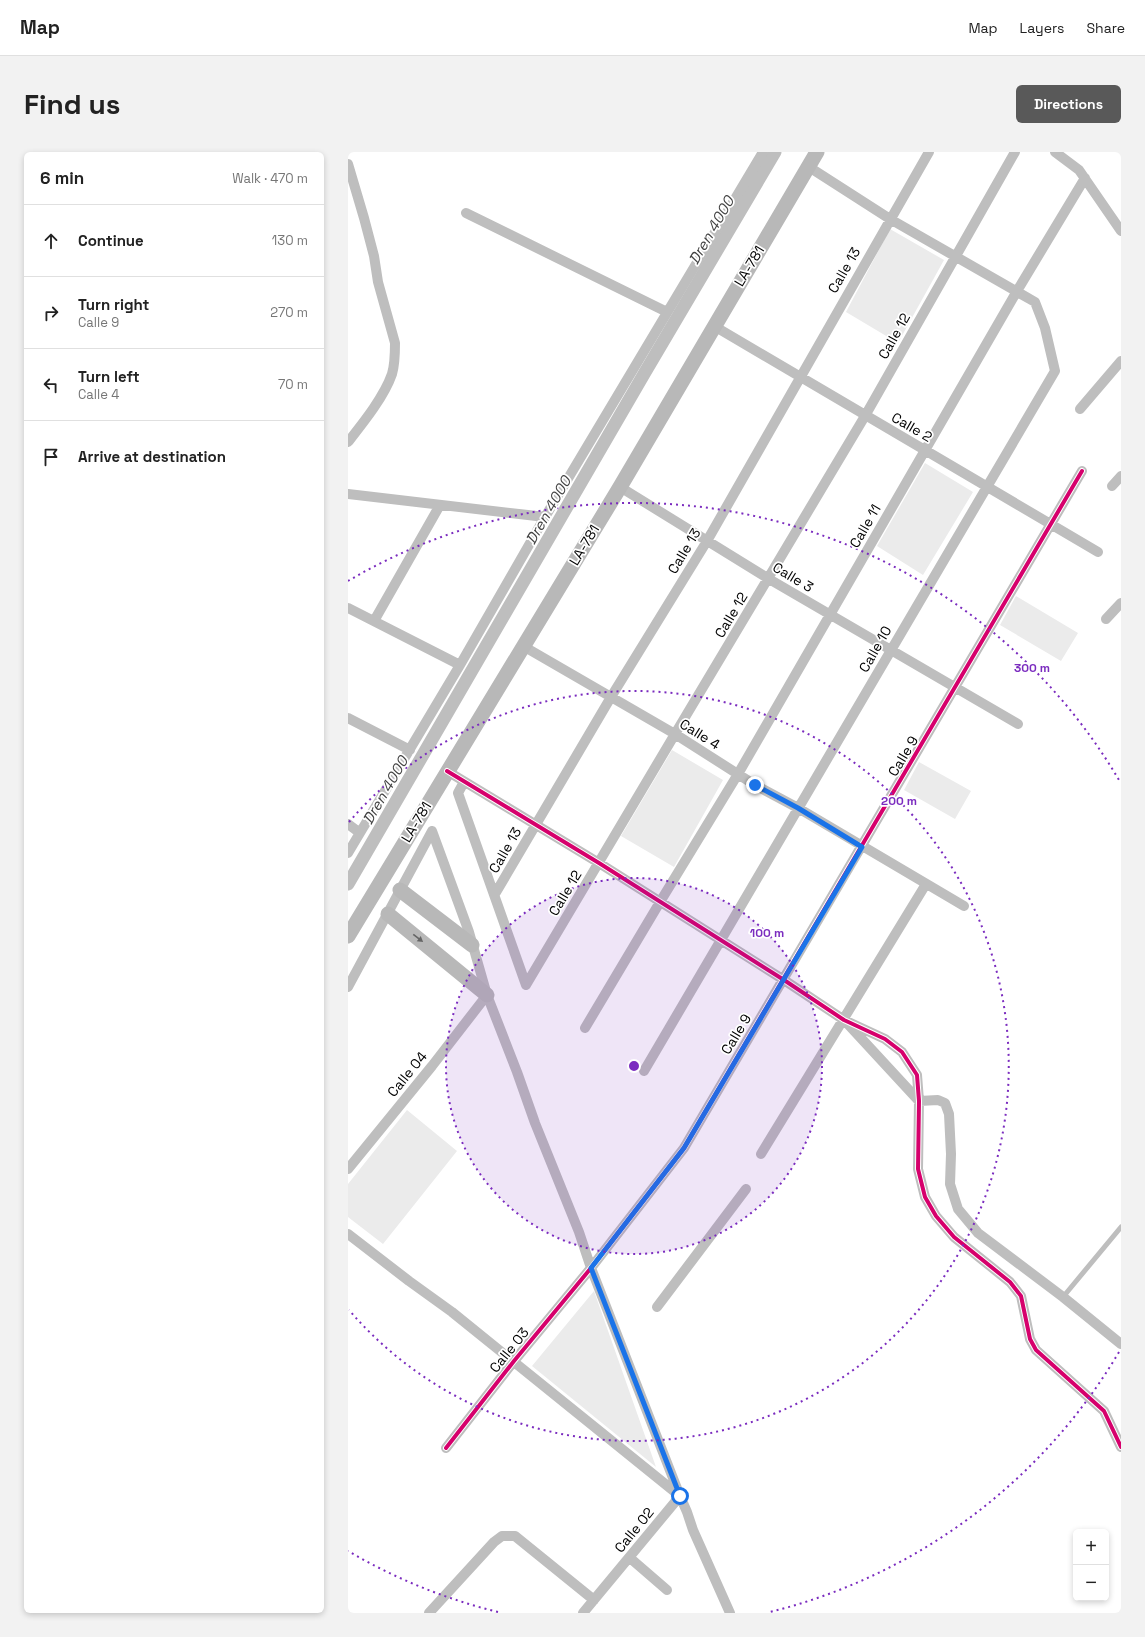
<!DOCTYPE html>
<html lang="en">
<head>
<meta charset="utf-8">
<style>
  :root { --surface:#fff; --page:#f2f2f2; --text:#222; --muted:#767676; --line:#e0e0e0; --accent:#595959 }
  body { margin:0; font-family:"Space Grotesk",sans-serif; background:var(--page); color:var(--text) }
  .controls { position:absolute; right:12px; bottom:12px; display:grid; overflow:hidden; border-radius:6px; box-shadow:0 2px 6px #0003 }
  .controls button { width:36px; height:36px; display:grid; place-items:center; padding:0; border:0; border-bottom:1px solid var(--line); background:var(--surface); color:var(--text); font:20px sans-serif }
  .stop { position:absolute; width:12px; height:12px; margin:-9px; border:3px solid #1a73e8; border-radius:50%; background:#fff }
  .stop.end { background:#1a73e8; border-color:#fff; box-shadow:0 1px 4px #0008 }
  .list { margin:0; padding:0; list-style:none }
  h2 { display:flex; justify-content:space-between; align-items:center; height:52px; margin:0; padding:0 16px; font-size:17px }
  h2 small { font-size:13px; font-weight:400; color:var(--muted) }
  .list li { display:grid; grid-template-columns:26px 1fr auto; gap:12px; align-items:center; box-sizing:border-box; height:72px; padding:0 16px; border-top:1px solid var(--line) }
  .list b { display:block; font-size:15px; white-space:nowrap }
  .list p { margin:0; font-size:13px; white-space:nowrap; color:var(--muted) }
  .list em { font-size:13px; font-style:normal; color:var(--muted) }
  .icon { flex:none; width:22px; height:22px; fill:none; stroke:currentColor; stroke-width:2; stroke-linecap:round; stroke-linejoin:round }
  .map { position:relative; flex:none; width:773px; height:1461px; overflow:hidden; border-radius:6px }
  header { display:flex; align-items:center; gap:24px; box-sizing:border-box; height:56px; padding:0 20px; background:var(--surface); border-bottom:1px solid var(--line) }
  header strong { font-size:19px }
  nav { display:flex; gap:22px; margin-inline-start:auto; font-size:14px }
  .intro { display:flex; align-items:center; justify-content:space-between; box-sizing:border-box; height:96px; padding:0 24px }
  h1 { margin:0; font-size:28px }
  .button { padding:10px 18px; border-radius:6px; background:var(--accent); color:#fff; font-size:14px; font-weight:700 }
  main { display:flex; gap:24px; padding:0 24px }
  aside { flex:1; background:var(--surface); border-radius:6px; box-shadow:0 2px 6px #0003 }
  .map>svg:first-child { display:block }
</style>
</head>
<body>
<header>
<strong>Map</strong>
<nav><a>Map</a><a>Layers</a><a>Share</a></nav>
</header>
<div class="intro"><h1>Find us</h1><a class="button">Directions</a></div>
<main>
<aside>
<h2>6 min<small>Walk · 470 m</small></h2>
<ul class="list">
<li><svg class="icon" aria-label="ahead" viewBox="0 0 24 24"><path d="M12 20V5M6 11l6-6 6 6"/></svg><div><b>Continue</b></div><em>130 m</em></li>
<li><svg class="icon" aria-label="right" viewBox="0 0 24 24"><path d="M7 20v-9h11M14 6l5 5-5 5"/></svg><div><b>Turn right</b><p>Calle 9</p></div><em>270 m</em></li>
<li><svg class="icon" aria-label="left" viewBox="0 0 24 24"><path d="M17 20v-9H6M10 6l-5 5 5 5"/></svg><div><b>Turn left</b><p>Calle 4</p></div><em>70 m</em></li>
<li><svg class="icon" aria-label="arrive" viewBox="0 0 24 24"><path d="M6 21V4h12l-3 4 3 4H6"/></svg><div><b>Arrive at destination</b></div></li>
</ul>
</aside>
<div class="map">
<svg width="773" height="1461" viewBox="0 0 773 1461">
  <rect width="100%" height="100%" fill="#fff"/>
  <path fill="#ebebeb" d="M 542,77 L 596,108 L 550,191 L 498,160 Z
    M 577,311 L 625,340 L 575,423 L 529,394 Z
    M 668,444 L 730,481 L 713,509 L 652,473 Z
    M 324,598 L 375,628 L 326,715 L 273,684 Z
    M 571,610 L 623,639 L 607,667 L 556,638 Z
    M 59,958 L 109,999 L 35,1092 L 0,1065 L 0,1032 Z
    M 246,1139 L 308,1315 L 184,1214 Z"/>
  <g fill="none" stroke-linecap="round" stroke-linejoin="round">
    <path stroke="#bebebe" stroke-width="13" d="M 0,732 L 296,222 L 427,0"/>
    <path stroke="#bebebe" stroke-width="5" d="M 715,1145 L 773,1075"/>
    <path stroke="#bebebe" stroke-width="10" d="M 707,0 L 731,18 L 773,79
      M 0,12 L 16,66 L 26,104 L 30,130 L 47,191 C 47,201 47,212 44,222 C 36,245 15,271 0,290
      M 118,61 L 319,160
      M 366,174 L 750,400
      M 732,257 L 773,209
      M 764,334 L 773,324
      M 272,335 L 421,427 L 670,572
      M 0,342 L 197,365
      M 0,456 L 112,513
      M 758,467 L 773,451
      M 26,469 L 92,353
      M 175,494 L 327,582 L 407,633 L 450,656 L 616,754
      M 0,566 L 62,598
      M 99,619 L 251,711 L 436,828 L 496,868 L 537,887 L 554,900 L 569,923 L 571,949 L 570,1017 L 577,1045 L 588,1064 L 606,1085 L 662,1130 L 673,1144 L 682,1187 L 688,1198 L 756,1259 L 773,1295
      M 116,630 L 110,641 L 178,833
      M 0,672 L 12,681
      M 84,679 L 121,780 L 139,843 L 169,920 L 187,971 L 231,1080 L 243,1116 L 332,1344 L 235,1461
      M 0,701 L 112,513 L 197,365 L 415,0
      M 147,742 L 263,545 L 359,389 L 581,0
      M 178,833 L 327,582 L 517,264 L 667,0
      M 0,835 L 84,679
      M 499,871 L 571,949 L 590,948 L 597,951 L 601,962 L 603,1002 L 602,1032 L 610,1057 L 630,1081 L 715,1145 L 773,1192
      M 237,876 L 312,750 L 390,622 L 669,139 L 737,26
      M 296,919 L 707,219 L 697,176 L 687,150 L 542,67 L 461,15
      M 413,1002 L 578,732
      M 0,1017 L 84,914 L 139,843
      M 0,1082 L 61,1129 L 104,1160 L 332,1344 L 339,1360 L 345,1378 L 382,1461
      M 309,1155 L 398,1037
      M 98,1296 L 166,1209 L 243,1116 L 336,996 L 734,319
      M 282,1406 L 319,1438
      M 81,1461 L 146,1390 L 154,1384 L 167,1384 L 246,1448"/>
    <path stroke="#b8b8b8" stroke-width="15" d="M 52,738 L 124,793
      M 40,762 L 139,843
      M 0,784 L 272,335 L 469,0"/>
    <g stroke="#fff" stroke-width="6">
      <path id="cycleway" d="M 99,619 L 251,711 L 436,828 L 496,868 L 537,887 L 554,900 L 569,923 L 571,949 L 570,1017 L 577,1045 L 588,1064 L 606,1085 L 662,1130 L 673,1144 L 682,1187 L 688,1198 L 756,1259 L 773,1295
        M 98,1296 L 166,1209 L 243,1116 L 336,996 L 734,319"/>
    </g>
    <use href="#cycleway" stroke="#d6006c" stroke-width="4"/>
  </g>
  <defs><path id="oneway-solid" d="M-6-.8H1V-3.2L6.5 0L1 3.2V.8H-6Z"/></defs>
  <use fill="#656565" href="#oneway-solid" transform="translate(70 786) rotate(38)"/>
  <g fill="none" stroke-linecap="round" stroke-linejoin="round">
    <path stroke="#1a73e8" stroke-width="5" d="M 332,1344 L 243,1116 L 336,996 L 514,695 L 450,656 L 407,633"/>
  </g>
  <circle cx="286" cy="914" r="188" fill="#7b2cbf" fill-opacity=".12"/>
  <g fill="none" stroke="#7b2cbf" stroke-width="2" stroke-dasharray="2 4">
    <circle cx="286" cy="914" r="188"/>
    <path d="M1 670A375 375 0 1 1 1 1158"/>
    <path d="M771 1200A563 563 0 0 1 422 1460M150 1460A563 563 0 0 1 0 1399M0 429A563 563 0 0 1 771 628"/>
  </g>
  <g text-anchor="middle" dominant-baseline="central" stroke-width="3.5" stroke-linejoin="round" paint-order="stroke">
    <g font-size="14" fill="#000" stroke="#fff">
      <text transform="translate(401 114) rotate(-59)">LA-781</text>
      <text transform="translate(496 118) rotate(-60)">Calle 13</text>
      <text transform="translate(546 184) rotate(-61)">Calle 12</text>
      <text transform="translate(564 275) rotate(30)">Calle 2</text>
      <text transform="translate(517 374) rotate(-60)">Calle 11</text>
      <text transform="translate(236 393) rotate(-59)">LA-781</text>
      <text transform="translate(336 399) rotate(-59)">Calle 13</text>
      <text transform="translate(445 425) rotate(31)">Calle 3</text>
      <text transform="translate(383 463) rotate(-59)">Calle 12</text>
      <text transform="translate(527 497) rotate(-60)">Calle 10</text>
      <text transform="translate(352 582) rotate(32)">Calle 4</text>
      <text transform="translate(555 604) rotate(-59)">Calle 9</text>
      <text transform="translate(68 670) rotate(-59)">LA-781</text>
      <text transform="translate(157 698) rotate(-60)">Calle 13</text>
      <text transform="translate(217 741) rotate(-59)">Calle 12</text>
      <text transform="translate(388 882) rotate(-59)">Calle 9</text>
      <text transform="translate(59 922) rotate(-51)">Calle 04</text>
      <text transform="translate(161 1198) rotate(-51)">Calle 03</text>
      <text transform="translate(286 1378) rotate(-51)">Calle 02</text>
    </g>
    <g font-size="15" font-style="italic" fill="#434343" stroke="#fff">
      <text transform="translate(363 78) rotate(-60)">Dren 4000</text>
      <text transform="translate(200 358) rotate(-60)">Dren 4000</text>
      <text transform="translate(37 638) rotate(-60)">Dren 4000</text>
    </g>
  </g>
  <circle cx="286" cy="914" r="6" fill="#7b2cbf" stroke="#fff" stroke-width="2"/>
  <g font-size="12" text-anchor="middle" font-weight="bold" fill="#7b2cbf" stroke="#fff" stroke-width="3.5" stroke-linejoin="round" paint-order="stroke">
    <text x="684" y="520">300 m</text>
    <text x="551" y="653">200 m</text>
    <text x="419" y="785">100 m</text>
  </g>
</svg>
<div class="controls">
<button>+</button>
<button>−</button>
</div>
<div class="stop" style="left:332px;top:1344px"></div>
<div class="stop end" style="left:407px;top:633px"></div>
</div>
</main>
</body>
</html>
